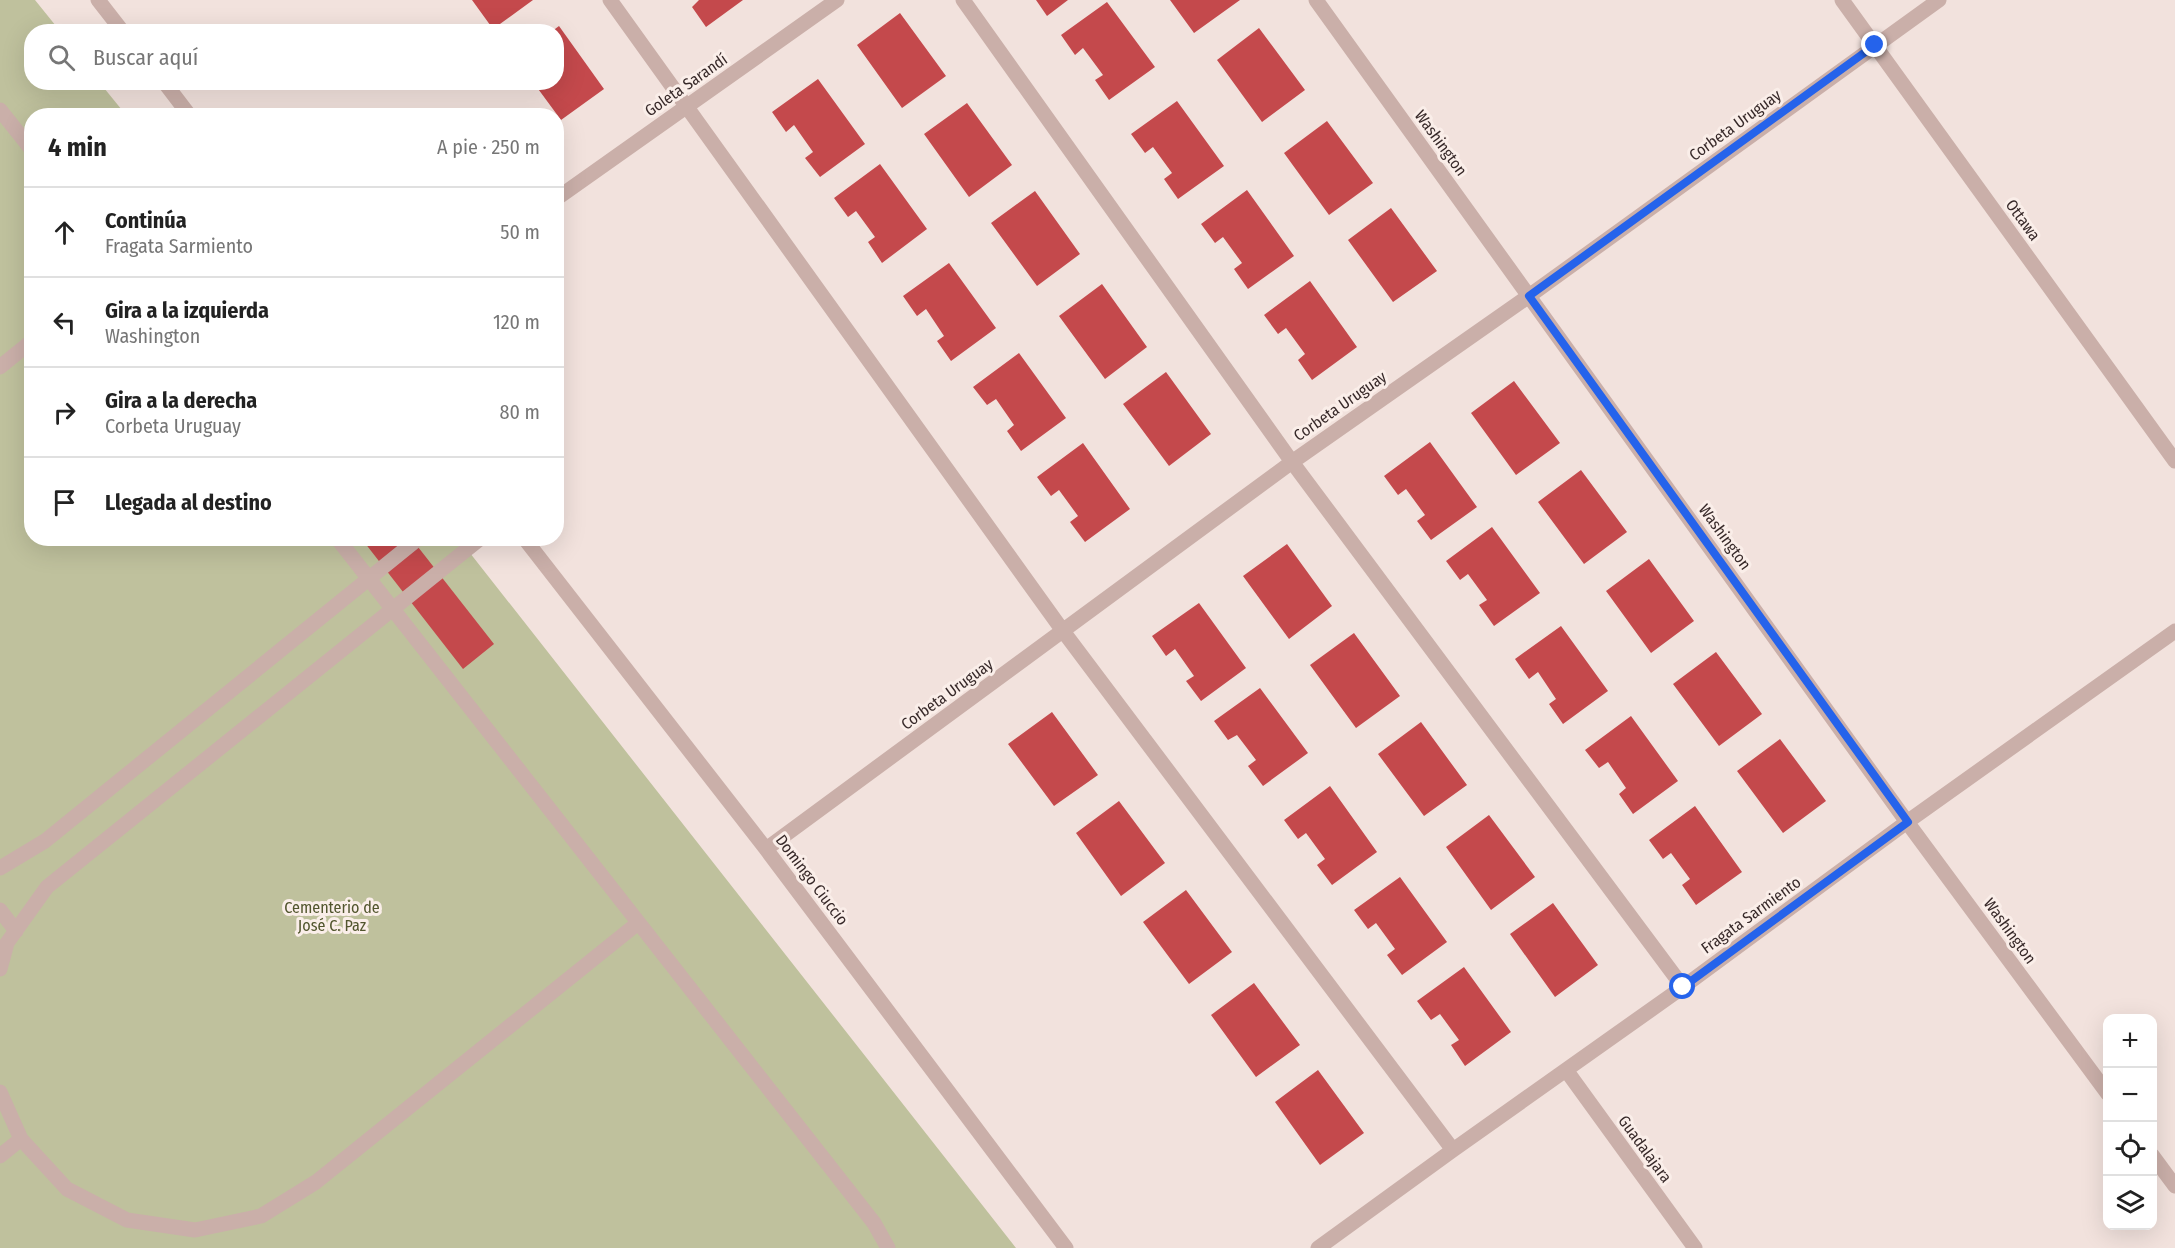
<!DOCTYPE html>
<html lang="es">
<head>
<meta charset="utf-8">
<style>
  :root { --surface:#fff; --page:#f6f6f6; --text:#222; --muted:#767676; --line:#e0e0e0 }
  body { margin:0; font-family:"Fira Sans Condensed",sans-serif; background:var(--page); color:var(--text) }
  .controls { position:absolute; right:18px; bottom:18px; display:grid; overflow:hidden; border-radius:12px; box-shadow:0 6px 24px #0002 }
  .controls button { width:54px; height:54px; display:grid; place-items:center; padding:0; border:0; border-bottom:2px solid var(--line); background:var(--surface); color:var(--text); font:30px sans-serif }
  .stop { position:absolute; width:18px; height:18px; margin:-14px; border:4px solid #2563eb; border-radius:50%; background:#fff }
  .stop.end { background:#2563eb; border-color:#fff; box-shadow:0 2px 6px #0008 }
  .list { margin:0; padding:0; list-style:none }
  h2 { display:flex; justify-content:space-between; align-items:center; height:78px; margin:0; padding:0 24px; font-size:26px }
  h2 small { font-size:20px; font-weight:400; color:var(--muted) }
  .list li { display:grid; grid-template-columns:39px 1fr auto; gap:18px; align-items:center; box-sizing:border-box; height:90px; padding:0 24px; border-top:2px solid var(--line) }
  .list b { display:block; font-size:22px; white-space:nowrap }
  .list p { margin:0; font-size:20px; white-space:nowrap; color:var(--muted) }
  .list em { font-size:20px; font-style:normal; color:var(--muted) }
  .icon { flex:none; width:33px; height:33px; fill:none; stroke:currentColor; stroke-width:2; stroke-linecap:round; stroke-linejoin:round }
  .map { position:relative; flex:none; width:2175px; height:1248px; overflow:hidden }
  .search { position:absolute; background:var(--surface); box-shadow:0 6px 24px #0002; left:24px; top:24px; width:540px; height:66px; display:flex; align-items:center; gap:15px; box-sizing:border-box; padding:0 21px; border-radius:24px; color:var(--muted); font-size:22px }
  .panel { position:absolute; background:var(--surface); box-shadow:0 6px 24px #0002; left:24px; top:108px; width:540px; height:438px; border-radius:24px }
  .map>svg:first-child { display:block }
</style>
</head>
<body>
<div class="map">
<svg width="2175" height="1248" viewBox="0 0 2175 1248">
  <rect width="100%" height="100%" fill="#f2e2dd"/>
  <path fill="#bfc19d" d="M 0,0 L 35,0 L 60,31 L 32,32 L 32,82 L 100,83 L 126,115 L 32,116 L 32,538 L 459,539 L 1016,1248 L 0,1248 Z"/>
  <path fill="#c4494c" d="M 472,0 L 533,0 L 493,29 Z
    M 699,0 L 743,0 L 706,27 L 692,7 Z
    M 1036,0 L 1068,0 L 1047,16 Z
    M 1170,0 L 1240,0 L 1194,33 Z
    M 1107,2 L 1155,67 L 1109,100 L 1095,80 L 1103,75 L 1083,48 L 1075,55 L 1061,35 Z
    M 900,13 L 946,76 L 902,108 L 857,45 Z
    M 559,26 L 604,89 L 561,120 L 533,82 L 556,82 L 556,32 L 551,32 Z
    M 1259,28 L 1305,90 L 1262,122 L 1217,60 Z
    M 818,79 L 865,144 L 820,177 L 805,158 L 813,152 L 794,125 L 786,132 L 772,112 Z
    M 1177,101 L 1224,166 L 1178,199 L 1164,179 L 1172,173 L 1153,147 L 1145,153 L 1131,134 Z
    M 967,103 L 1012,165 L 969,197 L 924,134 Z
    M 1327,121 L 1373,183 L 1329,215 L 1284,153 Z
    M 880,164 L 927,229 L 882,263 L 868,242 L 875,237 L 856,211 L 848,217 L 834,198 Z
    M 1247,190 L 1294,256 L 1248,289 L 1234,269 L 1242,263 L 1223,237 L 1215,243 L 1201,224 Z
    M 1035,191 L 1080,254 L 1037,286 L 991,223 Z
    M 1391,208 L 1437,271 L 1393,302 L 1348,240 Z
    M 949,263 L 996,328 L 951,361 L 937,341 L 944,336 L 926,309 L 917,316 L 903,296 Z
    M 1310,281 L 1357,347 L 1312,380 L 1298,360 L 1305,354 L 1286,328 L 1278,334 L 1264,315 Z
    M 1102,284 L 1147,347 L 1105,379 L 1059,316 Z
    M 1019,353 L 1066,418 L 1021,451 L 1007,431 L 1014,425 L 996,399 L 987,405 L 973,387 Z
    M 1166,372 L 1211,434 L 1169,466 L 1123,404 Z
    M 1514,381 L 1560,443 L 1516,475 L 1471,413 Z
    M 1430,442 L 1477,507 L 1431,540 L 1417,521 L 1425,515 L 1406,489 L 1398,495 L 1384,476 Z
    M 1083,443 L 1130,509 L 1085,542 L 1070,522 L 1078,516 L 1059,490 L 1051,496 L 1037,477 Z
    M 1581,470 L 1627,532 L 1584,564 L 1538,502 Z
    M 1492,527 L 1540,593 L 1494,626 L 1479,605 L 1487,600 L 1468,574 L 1460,580 L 1446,561 Z
    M 361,538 L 411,538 L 494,644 L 463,669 Z
    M 1287,544 L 1332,606 L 1289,639 L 1243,576 Z
    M 1649,559 L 1694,621 L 1651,653 L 1606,591 Z
    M 1199,603 L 1246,668 L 1201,701 L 1186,681 L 1194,676 L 1175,649 L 1166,656 L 1152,636 Z
    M 1561,626 L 1608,691 L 1563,724 L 1549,704 L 1556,699 L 1538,672 L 1529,679 L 1515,659 Z
    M 1354,633 L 1400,696 L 1356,728 L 1310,665 Z
    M 1716,652 L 1762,714 L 1719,746 L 1673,684 Z
    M 1260,688 L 1308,753 L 1263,786 L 1248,766 L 1256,760 L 1237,735 L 1228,740 L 1214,721 Z
    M 1052,712 L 1098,775 L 1054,806 L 1008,744 Z
    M 1631,716 L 1678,781 L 1633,814 L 1619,794 L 1626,788 L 1608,762 L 1599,768 L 1585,750 Z
    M 1421,722 L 1467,785 L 1424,816 L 1378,754 Z
    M 1780,739 L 1826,801 L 1783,833 L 1737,771 Z
    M 1330,786 L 1377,852 L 1332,885 L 1317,865 L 1325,859 L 1306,833 L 1298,839 L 1284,820 Z
    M 1119,801 L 1165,863 L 1121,896 L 1076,833 Z
    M 1695,806 L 1742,872 L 1696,905 L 1682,885 L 1690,879 L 1671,853 L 1663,859 L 1649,840 Z
    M 1489,815 L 1535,877 L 1491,910 L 1446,847 Z
    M 1400,877 L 1447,942 L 1402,975 L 1387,955 L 1395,949 L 1376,923 L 1368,929 L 1354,910 Z
    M 1186,890 L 1232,952 L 1189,984 L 1143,922 Z
    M 1553,903 L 1598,965 L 1555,997 L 1510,934 Z
    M 1464,967 L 1511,1032 L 1465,1066 L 1451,1045 L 1459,1040 L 1440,1014 L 1431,1020 L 1417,1001 Z
    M 1254,983 L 1300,1045 L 1256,1077 L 1211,1015 Z
    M 1318,1070 L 1364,1133 L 1320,1165 L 1275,1102 Z"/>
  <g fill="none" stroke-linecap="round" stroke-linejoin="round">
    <path stroke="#caafa9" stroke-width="15" d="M 98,0 L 123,32
      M 610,0 L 1063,631 L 1453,1150
      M 963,0 L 1292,462 L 1683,987
      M 1316,0 L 1907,822 L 2108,1094
      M 1842,0 L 2175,461
      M 164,82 L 190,116
      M 0,110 L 32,150
      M 556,199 L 837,0
      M 0,367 L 32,341
      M 337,538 L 874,1223 L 888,1248
      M 524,538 L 766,849 L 1066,1248
      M 766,849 L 1292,462 L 1529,296 L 1939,0
      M 0,868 L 45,841 L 419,538
      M 0,910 L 16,931
      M 0,969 L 7,943 L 47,887 L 481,538
      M 1566,1070 L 1695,1248
      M 0,1092 L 21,1139 L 67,1189 L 127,1220 L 195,1230 L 261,1216 L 316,1182 L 638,923
      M 2152,1155 L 2175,1186
      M 0,1156 L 21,1139
      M 1318,1248 L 1453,1150 L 1683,987 L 1907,822 L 2175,631"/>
  </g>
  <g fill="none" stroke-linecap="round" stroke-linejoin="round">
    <path stroke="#2563eb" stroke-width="8" d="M 1683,987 L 1908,822 L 1529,296 L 1875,45"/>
  </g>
  <g text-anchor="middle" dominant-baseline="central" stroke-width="6" stroke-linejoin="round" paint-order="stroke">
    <g font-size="16" fill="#372929" stroke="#faeee9">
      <text transform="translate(686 85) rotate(-35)">Goleta Sarandí</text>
      <text transform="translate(1735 125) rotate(-36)">Corbeta Uruguay</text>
      <text transform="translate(1441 143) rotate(54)">Washington</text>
      <text transform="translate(2023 220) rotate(54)">Ottawa</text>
      <text transform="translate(1340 406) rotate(-35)">Corbeta Uruguay</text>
      <text transform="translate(1725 537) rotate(54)">Washington</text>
      <text transform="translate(947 694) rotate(-36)">Corbeta Uruguay</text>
      <text transform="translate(812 880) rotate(53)">Domingo Ciuccio</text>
      <text transform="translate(1751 915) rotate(-36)">Fragata Sarmiento</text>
      <text transform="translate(2010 931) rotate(54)">Washington</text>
      <text transform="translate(1645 1149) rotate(54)">Guadalajara</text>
    </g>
    <g font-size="16" fill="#51552d" stroke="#faeee9">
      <text x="332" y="907">Cementerio de<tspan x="332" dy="18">José C. Paz</tspan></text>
    </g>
  </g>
</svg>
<div class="controls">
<button>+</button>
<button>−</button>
<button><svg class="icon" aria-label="locate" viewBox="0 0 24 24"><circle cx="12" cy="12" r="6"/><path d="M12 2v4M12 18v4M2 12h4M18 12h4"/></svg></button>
<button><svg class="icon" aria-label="layers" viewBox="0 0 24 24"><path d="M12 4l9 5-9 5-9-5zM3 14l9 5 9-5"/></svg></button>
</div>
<div class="stop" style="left:1683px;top:987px"></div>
<div class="stop end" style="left:1875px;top:45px"></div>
<div class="search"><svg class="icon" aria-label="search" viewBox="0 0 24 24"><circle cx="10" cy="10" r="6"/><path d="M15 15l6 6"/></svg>Buscar aquí</div>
<section class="panel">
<h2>4 min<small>A pie · 250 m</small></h2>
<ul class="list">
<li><svg class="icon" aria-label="ahead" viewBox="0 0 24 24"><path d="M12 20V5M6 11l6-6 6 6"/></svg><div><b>Continúa</b><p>Fragata Sarmiento</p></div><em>50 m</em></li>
<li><svg class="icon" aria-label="left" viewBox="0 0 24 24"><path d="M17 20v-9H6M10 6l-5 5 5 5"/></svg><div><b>Gira a la izquierda</b><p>Washington</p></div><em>120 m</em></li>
<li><svg class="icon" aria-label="right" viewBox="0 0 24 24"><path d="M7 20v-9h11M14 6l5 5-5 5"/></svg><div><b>Gira a la derecha</b><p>Corbeta Uruguay</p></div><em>80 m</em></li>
<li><svg class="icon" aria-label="arrive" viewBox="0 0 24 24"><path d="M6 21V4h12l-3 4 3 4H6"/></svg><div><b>Llegada al destino</b></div></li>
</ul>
</section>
</div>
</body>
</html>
